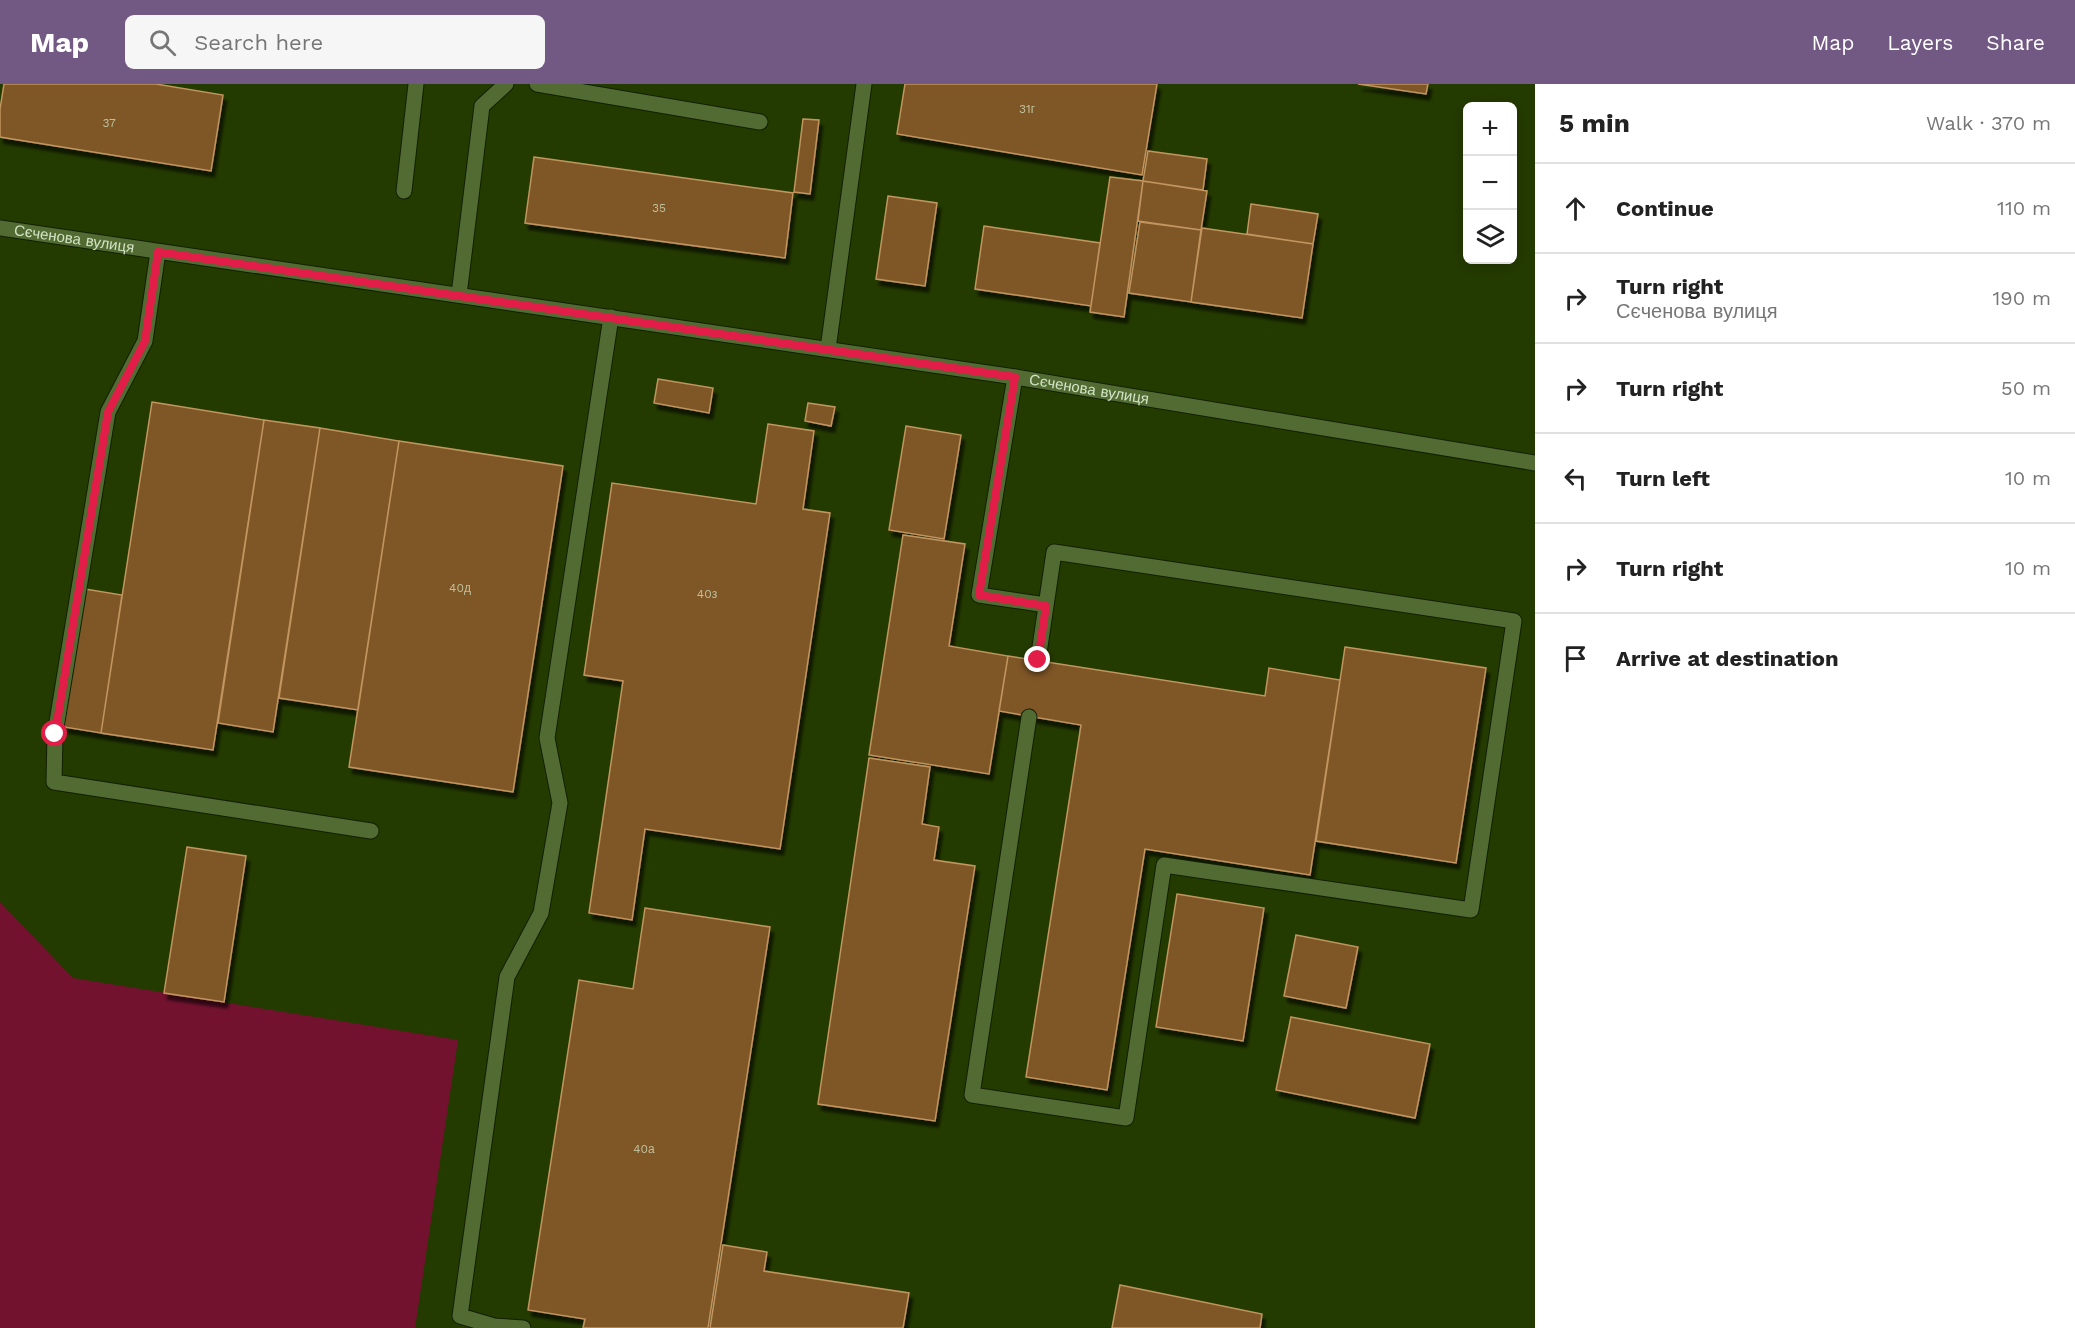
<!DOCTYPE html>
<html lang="en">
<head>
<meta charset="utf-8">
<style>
  :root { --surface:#fff; --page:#f6f6f6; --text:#222; --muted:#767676; --line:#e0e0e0; --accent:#725984 }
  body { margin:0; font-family:"Work Sans",sans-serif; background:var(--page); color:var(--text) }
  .controls { position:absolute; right:18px; top:18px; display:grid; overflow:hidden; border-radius:9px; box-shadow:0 3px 15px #0003 }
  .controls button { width:54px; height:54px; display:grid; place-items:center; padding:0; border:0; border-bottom:2px solid var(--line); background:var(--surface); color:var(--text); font:30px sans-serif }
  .stop { position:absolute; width:18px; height:18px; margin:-14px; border:4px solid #e11d48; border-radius:50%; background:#fff }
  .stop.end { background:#e11d48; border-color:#fff; box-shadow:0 2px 6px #0008 }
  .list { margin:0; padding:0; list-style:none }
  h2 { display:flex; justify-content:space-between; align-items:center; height:78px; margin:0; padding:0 24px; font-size:26px }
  h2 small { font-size:20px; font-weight:400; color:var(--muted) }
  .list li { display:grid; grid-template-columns:39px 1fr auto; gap:18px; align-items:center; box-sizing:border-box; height:90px; padding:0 24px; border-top:2px solid var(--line) }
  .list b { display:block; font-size:22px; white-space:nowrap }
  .list p { margin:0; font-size:20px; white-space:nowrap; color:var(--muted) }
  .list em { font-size:20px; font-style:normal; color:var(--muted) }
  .icon { flex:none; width:33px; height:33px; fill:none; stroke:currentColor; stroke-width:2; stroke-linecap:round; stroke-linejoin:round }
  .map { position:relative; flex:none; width:1535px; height:1244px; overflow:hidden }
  header { display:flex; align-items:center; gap:36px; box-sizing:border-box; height:84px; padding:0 30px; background:var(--accent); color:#fff }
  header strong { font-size:28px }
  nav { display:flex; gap:33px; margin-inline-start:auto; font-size:21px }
  .search { width:420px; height:54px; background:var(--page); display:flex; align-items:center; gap:15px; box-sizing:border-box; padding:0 21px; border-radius:9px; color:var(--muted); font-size:22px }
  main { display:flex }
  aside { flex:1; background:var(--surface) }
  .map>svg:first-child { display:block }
</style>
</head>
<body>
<header>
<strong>Map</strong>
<div class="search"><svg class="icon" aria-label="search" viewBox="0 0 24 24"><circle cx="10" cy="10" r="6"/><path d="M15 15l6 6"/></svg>Search here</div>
<nav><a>Map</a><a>Layers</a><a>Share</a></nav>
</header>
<main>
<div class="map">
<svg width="1535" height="1244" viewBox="0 0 1535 1244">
  <defs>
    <filter id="shadow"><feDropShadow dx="3.5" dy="6" stdDeviation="1.5" flood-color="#0009"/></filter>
  </defs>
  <rect width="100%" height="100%" fill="#243b00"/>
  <path fill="#73122f" d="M 0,818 L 73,894 L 458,956 L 415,1244 L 0,1244 Z"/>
  <path fill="#7f5725" stroke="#c29560" stroke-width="1.5" filter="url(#shadow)" d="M 4,0 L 156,0 L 223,11 L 211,87 L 0,53 L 0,25 Z
    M 905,0 L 1157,0 L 1142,91 L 897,50 Z
    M 1358,0 L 1428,0 L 1426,10 Z
    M 803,35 L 819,36 L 810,110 L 794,108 Z
    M 1148,67 L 1207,75 L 1203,106 L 1143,97 Z
    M 534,73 L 793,109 L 785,174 L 525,139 Z
    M 1110,93 L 1143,97 L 1124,233 L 1090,228 Z
    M 1143,97 L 1207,107 L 1201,146 L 1138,137 Z
    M 888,112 L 937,119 L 925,202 L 876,195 Z
    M 1251,120 L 1318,130 L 1313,160 L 1247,150 Z
    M 1140,138 L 1201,146 L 1191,218 L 1129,209 Z
    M 984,142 L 1100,159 L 1091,222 L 975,205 Z
    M 1202,144 L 1313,160 L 1302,234 L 1191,218 Z
    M 658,295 L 713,304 L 709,329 L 654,319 Z
    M 152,318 L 264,336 L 213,666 L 101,649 Z
    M 808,319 L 835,323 L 831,342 L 805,337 Z
    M 264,336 L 320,344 L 273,648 L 218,639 Z
    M 768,340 L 814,347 L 803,425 L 830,429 L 780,765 L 645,745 L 632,836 L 589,829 L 623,597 L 584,591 L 612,399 L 756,420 Z
    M 906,342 L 961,351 L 944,455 L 889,446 Z
    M 320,344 L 399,357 L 358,626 L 279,614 Z
    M 399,357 L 563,382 L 513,708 L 349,683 Z
    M 903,451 L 965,460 L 949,562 L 1008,572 L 989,690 L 869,671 Z
    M 85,505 L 122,511 L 101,649 L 64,643 Z
    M 1345,563 L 1486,584 L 1456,779 L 1316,757 Z
    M 1008,572 L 1265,612 L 1269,584 L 1340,596 L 1310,791 L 1145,765 L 1107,1006 L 1026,993 L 1081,641 L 999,627 Z
    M 869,674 L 930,683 L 922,740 L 939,743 L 934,776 L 975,782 L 935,1037 L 818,1020 Z
    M 187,763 L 246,772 L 224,918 L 164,909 Z
    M 1177,810 L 1264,824 L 1243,957 L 1156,943 Z
    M 645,824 L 770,843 L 708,1244 L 583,1244 L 585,1235 L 528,1226 L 579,896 L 633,905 Z
    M 1296,851 L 1358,863 L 1346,924 L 1284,912 Z
    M 1291,933 L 1430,960 L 1415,1034 L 1276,1006 Z
    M 723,1161 L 767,1168 L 764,1187 L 909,1209 L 903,1244 L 710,1244 Z
    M 1120,1201 L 1262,1230 L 1260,1244 L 1112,1244 Z"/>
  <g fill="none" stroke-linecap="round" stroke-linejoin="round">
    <g stroke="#121f03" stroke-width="17">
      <path id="lane" d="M 537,0 L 760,38
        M 404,107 L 416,0
        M 158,168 L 145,257 L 108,328 L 55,650 L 54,698 L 371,747
        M 459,211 L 482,22 L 506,0
        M 828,265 L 864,0
        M 1015,293 L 979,511 L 1046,521
        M 1029,633 L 972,1011 L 1126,1034 L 1164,781 L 1471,826 L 1514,537 L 1054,468 L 1038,576
        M 523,1244 L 494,1242 L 460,1232 L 507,893 L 541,829 L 560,719 L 547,654 L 611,233"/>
    </g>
    <g stroke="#121f03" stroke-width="17">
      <g id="street">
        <path id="s1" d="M 0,144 L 1015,293 L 1535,379"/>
      </g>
    </g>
    <use href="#lane" stroke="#516b33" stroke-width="15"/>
    <use href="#street" stroke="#516b33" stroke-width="15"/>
  </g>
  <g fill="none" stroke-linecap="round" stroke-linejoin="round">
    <path stroke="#e11d48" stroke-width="8" d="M 55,650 L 108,328 L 145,257 L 158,168 L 1015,293 L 979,511 L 1046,522 L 1038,576"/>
  </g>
  <g text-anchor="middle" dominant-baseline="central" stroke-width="5" stroke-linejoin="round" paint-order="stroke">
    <g font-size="12" fill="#bec09d">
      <text x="1027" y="25">31г</text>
      <text x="109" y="39">37</text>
      <text x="659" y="124">35</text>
      <text x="460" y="504">40д</text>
      <text x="707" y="510">40з</text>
      <text x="644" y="1065">40а</text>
    </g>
    <g font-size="15" fill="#d3e3c5" stroke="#243b00">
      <text stroke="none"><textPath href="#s1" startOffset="75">Сєченова вулиця</textPath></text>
      <text stroke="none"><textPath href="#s1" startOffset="1101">Сєченова вулиця</textPath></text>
    </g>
  </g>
</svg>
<div class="controls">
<button>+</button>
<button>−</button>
<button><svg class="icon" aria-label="layers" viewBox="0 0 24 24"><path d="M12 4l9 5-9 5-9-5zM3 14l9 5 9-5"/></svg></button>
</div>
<div class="stop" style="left:55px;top:650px"></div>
<div class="stop end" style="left:1038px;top:576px"></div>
</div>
<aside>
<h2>5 min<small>Walk · 370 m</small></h2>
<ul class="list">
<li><svg class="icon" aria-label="ahead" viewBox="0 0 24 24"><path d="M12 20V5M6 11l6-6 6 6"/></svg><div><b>Continue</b></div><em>110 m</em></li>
<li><svg class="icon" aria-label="right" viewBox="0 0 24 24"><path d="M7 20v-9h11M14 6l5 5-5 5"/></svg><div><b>Turn right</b><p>Сєченова вулиця</p></div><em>190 m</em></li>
<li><svg class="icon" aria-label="right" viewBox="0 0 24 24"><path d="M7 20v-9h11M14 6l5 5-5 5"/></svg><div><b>Turn right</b></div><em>50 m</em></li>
<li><svg class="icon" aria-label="left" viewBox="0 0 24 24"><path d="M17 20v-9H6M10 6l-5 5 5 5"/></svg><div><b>Turn left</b></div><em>10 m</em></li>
<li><svg class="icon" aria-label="right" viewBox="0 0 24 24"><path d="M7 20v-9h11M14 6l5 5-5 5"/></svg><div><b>Turn right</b></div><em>10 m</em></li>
<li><svg class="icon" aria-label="arrive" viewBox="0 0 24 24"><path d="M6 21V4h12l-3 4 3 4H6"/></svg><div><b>Arrive at destination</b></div></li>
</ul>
</aside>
</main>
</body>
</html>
